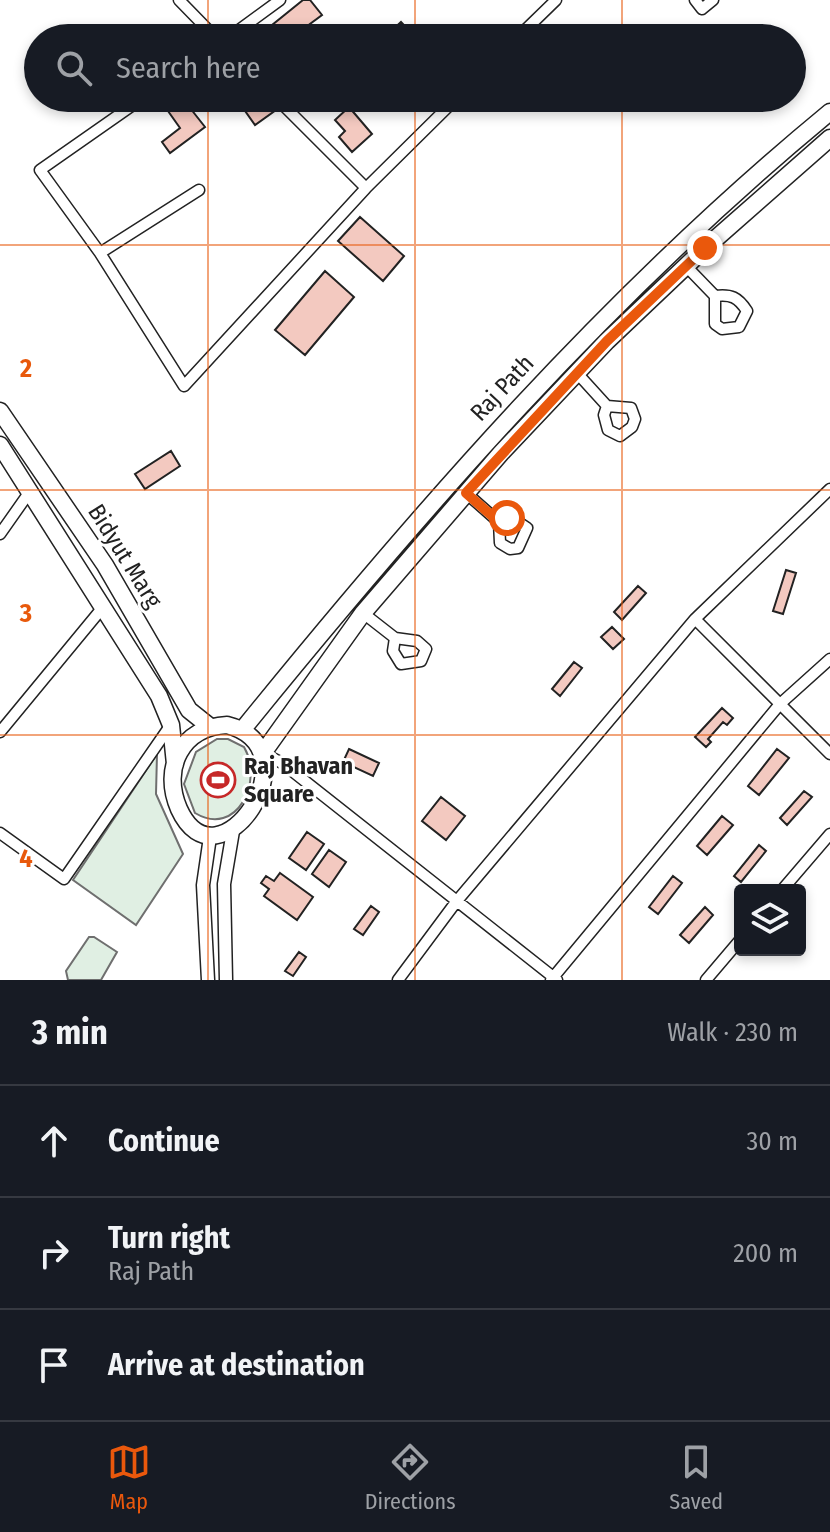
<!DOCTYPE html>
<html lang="en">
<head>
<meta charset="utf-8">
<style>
  :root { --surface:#171b24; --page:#242831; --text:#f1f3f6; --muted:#9ea1a6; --line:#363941; --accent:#ea580c }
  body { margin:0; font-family:"Fira Sans Condensed",sans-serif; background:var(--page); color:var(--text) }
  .controls { position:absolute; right:24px; bottom:24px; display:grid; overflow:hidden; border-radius:8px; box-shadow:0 4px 12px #0003 }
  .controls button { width:72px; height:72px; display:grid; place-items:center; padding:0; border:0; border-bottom:2px solid var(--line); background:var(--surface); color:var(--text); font:40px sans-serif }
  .stop { position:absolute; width:24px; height:24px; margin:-18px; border:6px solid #ea580c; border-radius:50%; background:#fff }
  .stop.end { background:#ea580c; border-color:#fff; box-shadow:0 2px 8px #0008 }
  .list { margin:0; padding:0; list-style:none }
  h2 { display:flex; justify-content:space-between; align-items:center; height:104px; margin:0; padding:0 32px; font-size:34px }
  h2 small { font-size:26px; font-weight:400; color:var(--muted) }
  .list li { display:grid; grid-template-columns:52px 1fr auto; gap:24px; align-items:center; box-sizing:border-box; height:112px; padding:0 32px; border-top:2px solid var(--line) }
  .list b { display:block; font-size:30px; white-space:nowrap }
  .list p { margin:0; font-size:26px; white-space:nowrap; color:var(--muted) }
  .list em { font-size:26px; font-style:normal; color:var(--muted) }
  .icon { flex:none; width:44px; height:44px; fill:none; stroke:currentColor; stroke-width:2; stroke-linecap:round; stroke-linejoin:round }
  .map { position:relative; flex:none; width:830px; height:980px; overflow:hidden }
  .search { position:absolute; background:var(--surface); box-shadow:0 4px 12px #0003; left:24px; right:24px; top:24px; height:88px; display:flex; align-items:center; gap:20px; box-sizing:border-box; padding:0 28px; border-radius:44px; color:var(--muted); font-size:30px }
  .sheet { height:440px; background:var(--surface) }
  nav { display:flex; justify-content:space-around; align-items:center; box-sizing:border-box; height:112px; border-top:2px solid var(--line); background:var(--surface); font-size:22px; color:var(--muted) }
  nav a { display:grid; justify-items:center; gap:4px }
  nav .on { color:var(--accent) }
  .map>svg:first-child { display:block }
</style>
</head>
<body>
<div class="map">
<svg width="830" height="980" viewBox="0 0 830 980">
  <rect width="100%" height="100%" fill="#fff"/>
  <path fill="#e0efe3" stroke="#6f6f6f" stroke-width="2" d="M 217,739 L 228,739 L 244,747 C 264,781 237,838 195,813 L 184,784 L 196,752 Z
    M 157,754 L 156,794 L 183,854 L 136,925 L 73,880 Z
    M 89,937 L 94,937 L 117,952 L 101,980 L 68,980 L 66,971 Z"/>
  <path fill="#f3c9c0" stroke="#222" stroke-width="2" d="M 303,0 L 310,0 L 322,15 L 291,38 L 256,38 Z
    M 401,22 L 416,38 L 384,38 Z
    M 236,98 L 267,98 L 276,110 L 255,125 Z
    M 183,99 L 205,127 L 170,153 L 162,142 L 180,128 L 168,111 Z
    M 349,107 L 372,134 L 352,152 L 339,137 L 345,131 L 335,120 Z
    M 360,217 L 404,256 L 383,281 L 338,241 Z
    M 325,271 L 354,297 L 305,355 L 275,330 Z
    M 171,451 L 180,466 L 145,489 L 135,474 Z
    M 786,570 L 796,573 L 783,614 L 773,611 Z
    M 638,586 L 646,593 L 622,620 L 614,612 Z
    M 612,627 L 624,639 L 613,649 L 601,637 Z
    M 574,662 L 582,668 L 560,696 L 552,689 Z
    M 722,708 L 733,718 L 727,725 L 723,722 L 708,739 L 711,742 L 706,747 L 695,737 Z
    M 349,749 L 379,763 L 373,776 L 343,762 Z
    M 777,749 L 789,758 L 759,795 L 748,786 Z
    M 804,791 L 812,797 L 787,825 L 780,818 Z
    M 441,797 L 465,816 L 446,840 L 422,821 Z
    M 722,816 L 733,825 L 707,855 L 697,846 Z
    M 307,832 L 324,844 L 306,870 L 289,858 Z
    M 759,845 L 766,851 L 741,882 L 734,876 Z
    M 329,850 L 346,862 L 329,887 L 312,874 Z
    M 280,873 L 313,897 L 297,920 L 264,896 L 269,889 L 261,883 L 266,876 L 274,881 Z
    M 673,876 L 682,883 L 658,914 L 649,907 Z
    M 371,906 L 379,912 L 363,935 L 354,929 Z
    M 705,907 L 713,915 L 689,943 L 680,935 Z
    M 299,952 L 306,957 L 293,976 L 285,971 Z"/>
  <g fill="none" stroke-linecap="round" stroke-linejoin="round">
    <g stroke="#222" stroke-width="13">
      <path id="minor" d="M 179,0 L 216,38
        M 695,0 L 702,9 L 713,0
        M 228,38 L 280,0
        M 517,38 L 556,0
        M 143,98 L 40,170 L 100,253 L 184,386 L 366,188 L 457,98
        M 276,98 L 366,188
        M 100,253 L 199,190
        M 686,266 L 715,296 C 731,294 738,297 747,311 L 739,327 L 722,329 L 715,324 L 715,296
        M 577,373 L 607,406 L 631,408 L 635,419 L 632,427 L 620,436 L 608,430 L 604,415 L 607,406
        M 466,493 L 499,522 L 515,520 L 527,528 L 518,548 L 510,549 L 500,543 L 499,522
        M 0,534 L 31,490
        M 363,613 L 395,638 L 417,641 L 426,649 L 421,661 L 401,664 L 393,651 L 395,638
        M 695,619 L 830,754
        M 0,732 L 104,606
        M 263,753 L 282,763 L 557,980
        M 0,833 L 64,879 L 170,726
        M 782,890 L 830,834
        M 398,980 L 456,902 L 695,619 L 830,489
        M 551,980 L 780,704 L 830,659
        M 706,980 L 740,940"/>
    </g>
    <g stroke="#222" stroke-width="15">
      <path id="tertiary" d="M 208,980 L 203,885 L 210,837
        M 226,980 L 224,884 L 233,831"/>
    </g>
    <g stroke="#222" stroke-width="19">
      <path id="primary" d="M 0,411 L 105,565 L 189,710 L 209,726
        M 0,445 L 159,696 L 171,725 L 175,764
        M 227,725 C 318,748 218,895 179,809 C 161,768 182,727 227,725 Z
        M 243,729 C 423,507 609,294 830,112
        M 263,753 L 363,613 L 501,453 L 607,341 L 705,248 L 830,138"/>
    </g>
    <use href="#minor" stroke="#fff" stroke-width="10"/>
    <use href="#tertiary" stroke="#fff" stroke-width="12"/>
    <use href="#primary" stroke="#fff" stroke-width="16"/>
  </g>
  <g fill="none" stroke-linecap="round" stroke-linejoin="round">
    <path stroke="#ea580c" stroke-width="10" d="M 507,518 L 499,522 L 466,493 L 607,341 L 705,248"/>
  </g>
  <path fill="none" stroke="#e8590c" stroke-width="2" stroke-opacity="0.55" d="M 208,0 L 208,38M 415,0 L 415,38M 622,0 L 622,38M 208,98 L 208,980M 415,98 L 415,980M 622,98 L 622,980M 0,245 L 830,245M 0,490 L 830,490M 0,735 L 830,735"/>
  <defs>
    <g id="stadium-ring" transform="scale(1.8)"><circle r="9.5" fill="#fff" stroke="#c62828" stroke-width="1.5"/><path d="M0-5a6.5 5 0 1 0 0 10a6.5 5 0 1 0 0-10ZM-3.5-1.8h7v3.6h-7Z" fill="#c62828"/></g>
  </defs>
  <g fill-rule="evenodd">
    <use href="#stadium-ring" x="218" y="780"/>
  </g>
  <g text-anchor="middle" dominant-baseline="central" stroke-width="6" stroke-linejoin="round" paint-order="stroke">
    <g font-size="24" fill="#222" stroke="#fff">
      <text transform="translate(502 388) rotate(-47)">Raj Path</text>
      <text transform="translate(125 556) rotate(58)">Bidyut Marg</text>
    </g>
    <g font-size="24" font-weight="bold" fill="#222" stroke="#fff" text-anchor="start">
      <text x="244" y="766">Raj Bhavan<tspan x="244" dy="28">Square</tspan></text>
    </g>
  </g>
  <g font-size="26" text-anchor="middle" font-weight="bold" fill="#e8590c" stroke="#fff" stroke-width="6" stroke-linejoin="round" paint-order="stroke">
    <text x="26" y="377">2</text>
    <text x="26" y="622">3</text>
    <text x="26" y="867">4</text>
  </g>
</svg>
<div class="controls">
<button><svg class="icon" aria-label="layers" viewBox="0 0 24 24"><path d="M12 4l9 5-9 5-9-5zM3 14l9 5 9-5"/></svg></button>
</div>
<div class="stop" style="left:507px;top:518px"></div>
<div class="stop end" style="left:705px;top:248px"></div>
<div class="search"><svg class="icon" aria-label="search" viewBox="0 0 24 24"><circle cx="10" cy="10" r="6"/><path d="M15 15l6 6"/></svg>Search here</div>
</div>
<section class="sheet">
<h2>3 min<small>Walk · 230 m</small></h2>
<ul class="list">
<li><svg class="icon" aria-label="ahead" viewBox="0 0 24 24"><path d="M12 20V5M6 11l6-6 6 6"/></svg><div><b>Continue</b></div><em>30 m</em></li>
<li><svg class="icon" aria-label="right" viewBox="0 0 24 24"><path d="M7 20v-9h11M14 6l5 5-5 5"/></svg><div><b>Turn right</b><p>Raj Path</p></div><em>200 m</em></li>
<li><svg class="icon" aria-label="arrive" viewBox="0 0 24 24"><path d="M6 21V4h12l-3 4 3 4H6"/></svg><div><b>Arrive at destination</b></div></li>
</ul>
</section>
<nav>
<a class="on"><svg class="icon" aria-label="map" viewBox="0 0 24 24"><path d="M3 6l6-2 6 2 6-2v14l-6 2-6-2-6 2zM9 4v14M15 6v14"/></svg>Map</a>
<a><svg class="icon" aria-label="directions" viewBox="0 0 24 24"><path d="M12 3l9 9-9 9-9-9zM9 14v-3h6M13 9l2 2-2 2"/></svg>Directions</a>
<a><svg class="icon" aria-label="saved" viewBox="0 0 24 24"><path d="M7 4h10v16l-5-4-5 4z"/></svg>Saved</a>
</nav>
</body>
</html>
